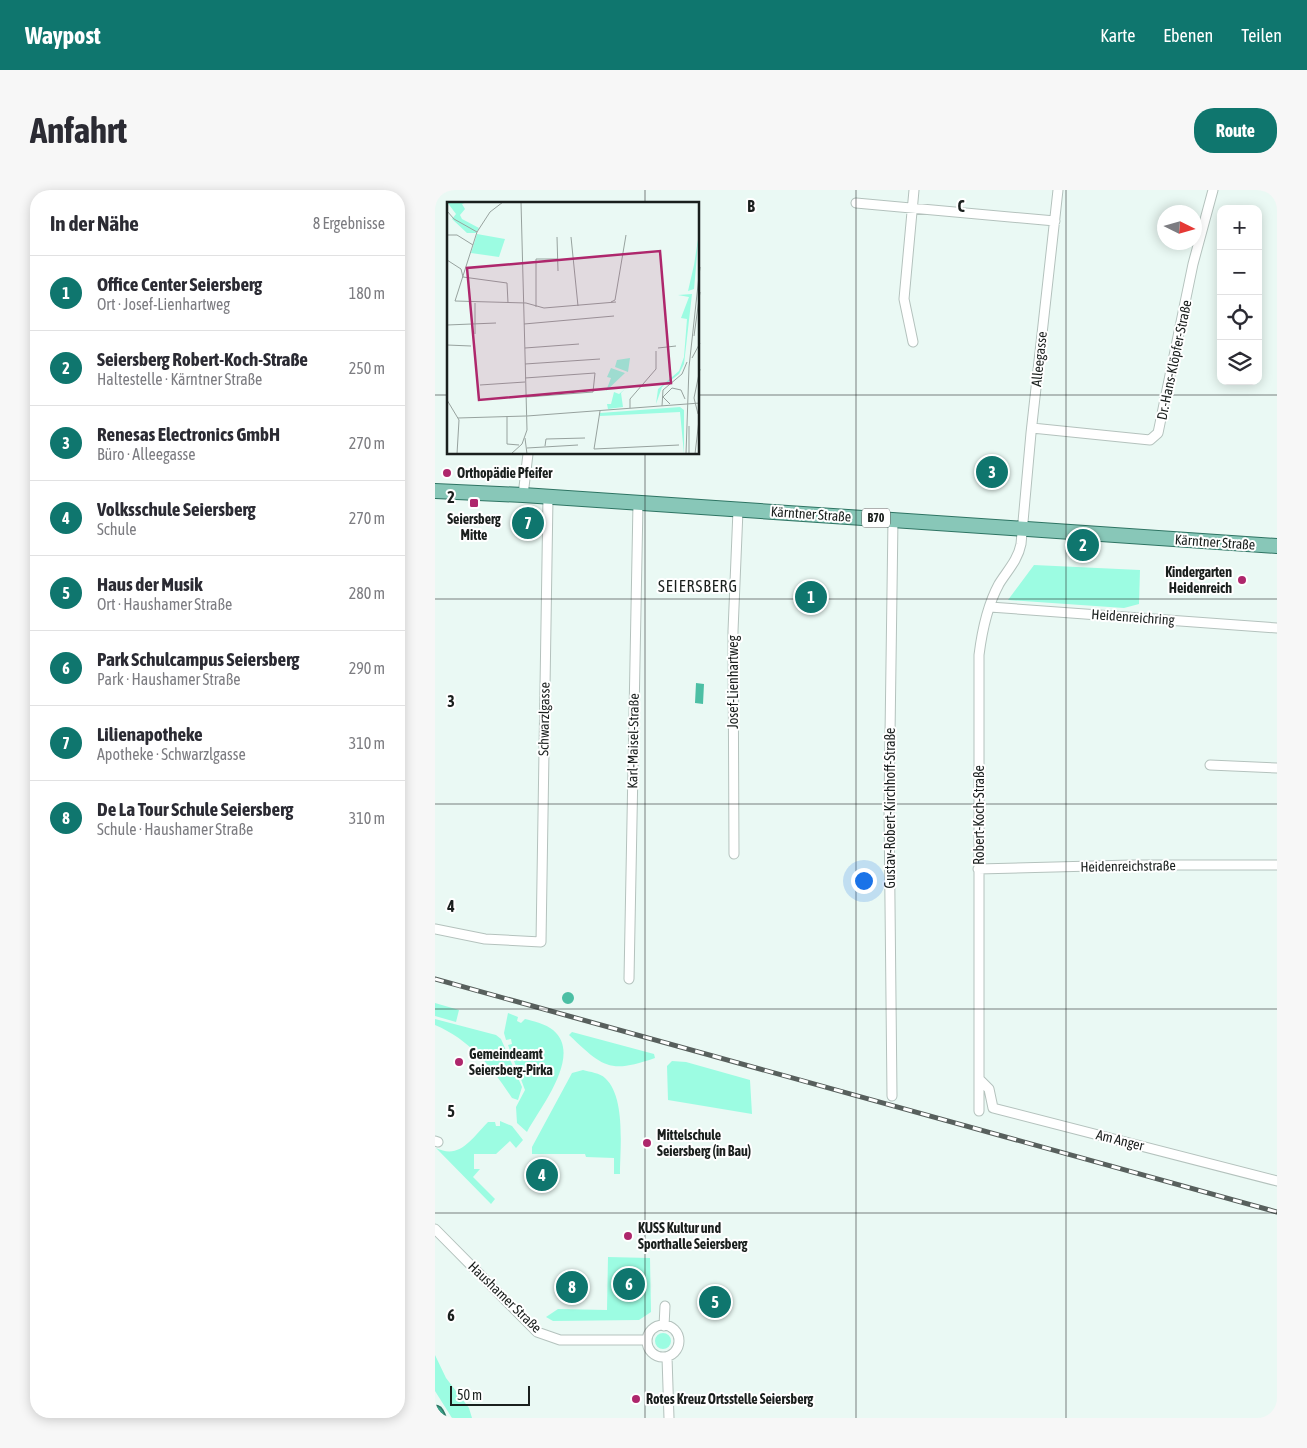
<!DOCTYPE html>
<html lang="de">
<head>
<meta charset="utf-8">
<style>
  :root { --surface:#fff; --page:#f7f7f7; --text:#2b2b33; --muted:#7c7c81; --line:#e1e1e2; --accent:#0f766e }
  body { margin:0; font-family:"Asap Condensed",sans-serif; background:var(--page); color:var(--text) }
  .controls { position:absolute; right:15px; top:15px; display:grid; overflow:hidden; border-radius:10px; box-shadow:0 2px 12px #0003 }
  .controls button { width:45px; height:45px; display:grid; place-items:center; padding:0; border:0; border-bottom:1px solid var(--line); background:var(--surface); color:var(--text); font:25px sans-serif }
  .compass { position:absolute; left:722px; top:15px; width:45px; height:45px; border-radius:50%; background:var(--surface); box-shadow:0 2px 12px #0003; rotate:95deg }
  .scale { position:absolute; left:15px; bottom:12px; width:80px; box-sizing:border-box; padding-left:5px; border:2px solid #1a1f1d; border-top:0; font-size:14px; line-height:18px; white-space:nowrap; color:#1a1f1d; -webkit-text-stroke:4px #fff; paint-order:stroke }
  .you { position:absolute; left:428px; top:690px; width:18px; height:18px; margin:-12px; border:4px solid #fff; border-radius:50%; background:#1a73e8; box-shadow:0 0 0 8px #1a73e833 }
  .badge { display:grid; place-items:center; width:32px; height:32px; border-radius:50%; background:var(--accent); color:#fff; font-size:16px; font-weight:700 }
  .pin { position:absolute; translate:-50% -50%; border:2px solid #fff; box-shadow:0 1px 5px #0006 }
  .list { margin:0; padding:0; list-style:none }
  h2 { display:flex; justify-content:space-between; align-items:center; height:65px; margin:0; padding:0 20px; font-size:21px }
  h2 small { font-size:16px; font-weight:400; color:var(--muted) }
  .list li { display:grid; grid-template-columns:32px 1fr auto; gap:15px; align-items:center; box-sizing:border-box; height:75px; padding:0 20px; border-top:1px solid var(--line) }
  .list b { display:block; font-size:19px; white-space:nowrap }
  .list p { margin:0; font-size:16px; white-space:nowrap; color:var(--muted) }
  .list em { font-size:16px; font-style:normal; color:var(--muted) }
  .icon { flex:none; width:28px; height:28px; fill:none; stroke:currentColor; stroke-width:2; stroke-linecap:round; stroke-linejoin:round }
  .map { position:relative; flex:none; width:842px; height:1228px; overflow:hidden; border-radius:20px }
  header { display:flex; align-items:center; gap:30px; box-sizing:border-box; height:70px; padding:0 25px; background:var(--accent); color:#fff }
  header strong { font-size:24px }
  nav { display:flex; gap:28px; margin-inline-start:auto; font-size:18px }
  .intro { display:flex; align-items:center; justify-content:space-between; box-sizing:border-box; height:120px; padding:0 30px }
  h1 { margin:0; font-size:35px }
  .button { padding:12px 22px; border-radius:20px; background:var(--accent); color:#fff; font-size:18px; font-weight:700 }
  main { display:flex; gap:30px; padding:0 30px }
  aside { flex:1; background:var(--surface); border-radius:20px; box-shadow:0 2px 12px #0003 }
  .map>svg:first-child { display:block }
</style>
</head>
<body>
<header>
<strong>Waypost</strong>
<nav><a>Karte</a><a>Ebenen</a><a>Teilen</a></nav>
</header>
<div class="intro"><h1>Anfahrt</h1><a class="button">Route</a></div>
<main>
<aside>
<h2>In der Nähe<small>8 Ergebnisse</small></h2>
<ul class="list">
<li><span class="badge">1</span><div><b>Office Center Seiersberg</b><p>Ort · Josef-Lienhartweg</p></div><em>180 m</em></li>
<li><span class="badge">2</span><div><b>Seiersberg Robert-Koch-Straße</b><p>Haltestelle · Kärntner Straße</p></div><em>250 m</em></li>
<li><span class="badge">3</span><div><b>Renesas Electronics GmbH</b><p>Büro · Alleegasse</p></div><em>270 m</em></li>
<li><span class="badge">4</span><div><b>Volksschule Seiersberg</b><p>Schule</p></div><em>270 m</em></li>
<li><span class="badge">5</span><div><b>Haus der Musik</b><p>Ort · Haushamer Straße</p></div><em>280 m</em></li>
<li><span class="badge">6</span><div><b>Park Schulcampus Seiersberg</b><p>Park · Haushamer Straße</p></div><em>290 m</em></li>
<li><span class="badge">7</span><div><b>Lilienapotheke</b><p>Apotheke · Schwarzlgasse</p></div><em>310 m</em></li>
<li><span class="badge">8</span><div><b>De La Tour Schule Seiersberg</b><p>Schule · Haushamer Straße</p></div><em>310 m</em></li>
</ul>
</aside>
<div class="map">
<svg width="842" height="1228" viewBox="0 0 842 1228">
  <rect width="100%" height="100%" fill="#eaf9f4"/>
  <path fill="#9cfce2" d="M 599,375 L 705,380 L 704,414 L 689,418 L 573,410 Z
    M 0,813 L 24,820 L 21,832 L 0,826 Z
    M 73,823 L 83,827 L 82,831 L 86,833 L 90,829 C 98,831 111,834 118,840 C 148,865 106,916 92,942 L 82,933 L 81,917 L 90,900 L 73,855 L 77,854 L 76,849 L 71,850 L 69,843 Z
    M 0,829 L 61,845 L 66,849 L 87,897 L 83,910 L 77,908 C 57,877 35,850 0,835 Z
    M 137,842 L 219,864 L 220,868 C 174,884 168,877 134,845 Z
    M 237,871 L 251,872 L 315,890 L 317,924 L 233,910 L 232,876 Z
    M 148,880 C 155,882 165,883 170,888 C 191,907 185,958 185,984 L 179,984 L 179,968 L 151,967 L 150,964 L 97,964 L 97,957 L 137,883 Z
    M 65,931 L 77,936 L 88,950 L 81,958 L 75,951 L 61,964 L 39,964 L 39,979 L 45,979 L 38,987 L 60,1009 L 56,1014 L 1,958 C 25,970 37,948 53,932 L 60,932 L 61,936 L 65,936 Z
    M 173,1067 L 215,1068 L 216,1122 L 204,1130 L 118,1131 L 111,1127 L 123,1119 L 172,1120 Z
    M220 1151a8 8 0 1 1 16 0a8 8 0 1 1-16 0Z
    M 0,1165 L 11,1188 L 34,1218 L 37,1228 L 17,1228 L 0,1201 Z"/>
  <path fill="#4cbfa4" d="M 261,493 L 269,494 L 268,514 L 260,513 Z
    M127 808a6 6 0 1 1 12 0a6 6 0 1 1-12 0Z"/>
  <g fill="none" stroke-linecap="round" stroke-linejoin="round">
    <g stroke="#b4c2bd" stroke-width="11">
      <path id="street" d="M 421,13 L 620,31
        M 478,152 L 469,109 L 479,0
        M 597,238 L 715,250 L 723,243 L 758,74 L 778,0
        M 88,305 L 93,264
        M 555,417 L 842,438
        M 775,575 L 842,578
        M 299,664 L 298,441 L 303,320
        M 543,679 L 696,675 L 842,675
        M 0,739 L 50,749 L 106,752 L 113,307
        M 194,789 L 203,313
        M 545,890 L 554,899 L 558,918 L 842,991
        M 457,906 L 454,617 L 458,329
        M 544,921 L 544,465 C 547,441 552,416 564,394 C 572,381 583,370 586,354 L 596,243 L 623,0
        M 0,951 L 3,952
        M 0,1039 L 102,1142 L 125,1150 L 212,1150
        M212 1151a16 16 0 1 1 32 0a16 16 0 1 1-32 0Z
        M 229,1136 L 230,1116
        M 232,1167 L 234,1228"/>
    </g>
    <g stroke="#2e7463" stroke-width="16">
      <path id="primary" d="M 0,301 L 88,305 L 842,356"/>
    </g>
    <g stroke="#2e7463" stroke-width="19">
      <path id="highway" d="M 0,1224 L 2,1228"/>
    </g>
    <use href="#street" stroke="#fff" stroke-width="9"/>
    <use href="#primary" stroke="#88c7b8" stroke-width="14"/>
    <use href="#highway" stroke="#39a189" stroke-width="16"/>
    <g stroke="#58605d" stroke-width="5">
      <path id="rail" d="M 0,789 L 842,1022"/>
    </g>
    <use href="#rail" stroke="#fff" stroke-width="3" stroke-dasharray="9" stroke-linecap="butt"/>
  </g>
  <path fill="none" stroke="#1a1f1d" stroke-width="1" stroke-opacity="0.55" d="M 210,0 L 210,14M 421,0 L 421,1228M 631,0 L 631,1228M 0,205 L 14,205M 264,205 L 842,205M 210,264 L 210,1228M 0,409 L 842,409M 0,614 L 842,614M 0,819 L 842,819M 0,1023 L 842,1023"/>
  <g fill="#ae276c" stroke="#fff" stroke-width="2">
    <circle cx="12" cy="283" r="5"/>
    <rect x="34" y="308" width="10" height="10" rx="2.5"/>
    <circle cx="807" cy="390" r="5"/>
    <circle cx="24" cy="872" r="5"/>
    <circle cx="212" cy="953" r="5"/>
    <circle cx="193" cy="1046" r="5"/>
    <circle cx="201" cy="1209" r="5"/>
  </g>
  <g text-anchor="middle" dominant-baseline="central" stroke-width="4" stroke-linejoin="round" paint-order="stroke">
    <rect fill="#fff" stroke="#5f6261" stroke-width="1" x="427" y="318.5" width="28" height="19" rx="4"/>
    <g font-size="12" font-weight="bold" fill="#1a1f1d">
      <text x="441" y="328">B70</text>
    </g>
    <g font-size="14" fill="#1a1f1d" stroke="#fff">
      <text transform="translate(604 169) rotate(-84)">Alleegasse</text>
      <text transform="translate(739 170) rotate(-78)">Dr.-Hans-Klöpfer-Straße</text>
      <text transform="translate(376 324) rotate(4)">Kärntner Straße</text>
      <text transform="translate(780 352) rotate(4)">Kärntner Straße</text>
      <text transform="translate(698 427) rotate(4)">Heidenreichring</text>
      <text transform="translate(298 492) rotate(-90)">Josef-Lienhartweg</text>
      <text transform="translate(109 529) rotate(-89)">Schwarzlgasse</text>
      <text transform="translate(198 551) rotate(-89)">Karl-Maisel-Straße</text>
      <text transform="translate(455 618) rotate(-90)">Gustav-Robert-Kirchhoff-Straße</text>
      <text transform="translate(544 625) rotate(-90)">Robert-Koch-Straße</text>
      <text transform="translate(693 676) rotate(-1)">Heidenreichstraße</text>
      <text transform="translate(685 950) rotate(14)">Am Anger</text>
      <text transform="translate(70 1107) rotate(44)">Haushamer Straße</text>
    </g>
    <g font-size="14" font-weight="bold" fill="#1a1f1d" stroke="#fff" text-anchor="start">
      <text x="22" y="283">Orthopädie Pfeifer</text>
      <text x="39" y="329" text-anchor="middle">Seiersberg<tspan x="39" dy="16">Mitte</tspan></text>
      <text x="797" y="382" text-anchor="end">Kindergarten<tspan x="797" dy="16">Heidenreich</tspan></text>
      <text x="34" y="864">Gemeindeamt<tspan x="34" dy="16">Seiersberg-Pirka</tspan></text>
      <text x="222" y="945">Mittelschule<tspan x="222" dy="16">Seiersberg (in Bau)</tspan></text>
      <text x="203" y="1038">KUSS Kultur und<tspan x="203" dy="16">Sporthalle Seiersberg</tspan></text>
      <text x="211" y="1209">Rotes Kreuz Ortsstelle Seiersberg</text>
    </g>
    <g font-size="16" letter-spacing="1" fill="#1a1f1d" stroke="#fff">
      <text x="263" y="396">SEIERSBERG</text>
    </g>
  </g>
  <g transform="translate(12 12)">
    <rect width="252" height="252" fill="#eaf9f4"/>
    <path d="M 0,0 L 20,0 L 15,2 L 18,7 L 13,13 L 15,17 L 32,26 L 29,31 L 20,31 L 5,17 L 9,12 ZM 252,31 L 247,87 L 241,89 L 247,63 ZM 30,32 L 58,37 L 52,55 L 24,51 ZM 245,92 L 237,162 L 232,172 L 215,185 L 209,202 L 211,187 L 232,169 L 237,155 L 240,117 L 234,116 L 242,95 L 231,93 ZM 183,156 L 181,170 L 168,165 L 170,158 ZM 164,166 L 178,171 L 159,189 L 164,176 L 160,175 ZM 178,187 L 174,191 L 176,205 L 161,207 L 160,202 L 164,202 L 167,190 L 172,192 ZM 233,205 L 237,208 L 237,252 L 233,210 L 153,214 L 153,211 Z" fill="#9cfce2"/>
    <path fill="none" stroke="#97a29e" stroke-width="1" d="M 0,9 L 7,17 L 30,30M 0,33 L 10,33 L 26,43M 110,35 L 111,69M 124,35 L 131,104M 0,58 L 14,67 L 16,75 L 60,81 L 61,101M 8,99 L 79,101 L 97,106 L 169,100M 8,99 L 30,30 L 43,10 L 56,0M 164,100 L 168,98 L 179,33M 89,105 L 89,57 L 111,57M 77,122 L 167,114M 0,123 L 49,121M 28,132 L 28,101M 247,134 L 253,90M 0,143 L 24,144M 78,146 L 132,142M 211,146 L 229,144M 245,156 L 253,141M 78,162 L 153,157M 78,176 L 148,171 L 146,190 L 80,195M 33,183 L 78,180M 0,198 L 12,218 L 10,252M 223,202 L 216,195 L 225,186 L 234,188 L 238,197M 215,204 L 216,188 L 235,172 L 240,160M 183,206 L 183,197 L 209,167 L 209,149M 153,209 L 147,247 L 232,243M 251,212 L 247,196 L 253,167M 60,214 L 60,242 L 72,243M 80,214 L 253,201M 11,216 L 79,214M 78,236 L 80,252M 98,244 L 99,237 L 138,236M 80,246 L 131,243M 64,252 L 75,242 L 80,228 L 74,0M 239,252 L 242,165 L 253,65M 242,252 L 242,224M 248,252 L 252,218"/>
    <path fill="#ae276c" fill-opacity="0.15" stroke="#ae276c" stroke-width="2.5" d="M 213,49 L 224,181 L 32,198 L 20,66 Z"/>
    <rect width="252" height="252" fill="none" stroke="#1a1f1d" stroke-width="2.5"/>
  </g>
  <g font-size="16" text-anchor="middle" font-weight="bold" fill="#1a1f1d" stroke="#fff" stroke-width="4" stroke-linejoin="round" paint-order="stroke">
    <text x="316" y="22">B</text>
    <text x="526" y="22">C</text>
    <text x="16" y="313">2</text>
    <text x="16" y="517">3</text>
    <text x="16" y="722">4</text>
    <text x="16" y="927">5</text>
    <text x="16" y="1131">6</text>
  </g>
</svg>
<div class="controls">
<button>+</button>
<button>−</button>
<button><svg class="icon" aria-label="locate" viewBox="0 0 24 24"><circle cx="12" cy="12" r="6"/><path d="M12 2v4M12 18v4M2 12h4M18 12h4"/></svg></button>
<button><svg class="icon" aria-label="layers" viewBox="0 0 24 24"><path d="M12 4l9 5-9 5-9-5zM3 14l9 5 9-5"/></svg></button>
</div>
<svg class="compass" viewBox="-18 -18 36 36"><path d="M0-13l5 13h-10z" fill="#e53935"/><path d="M0 13l5-13h-10z" fill="#7c7c81"/></svg>
<div class="scale">50 m</div>
<div class="you"></div>
<div class="pin badge" style="left:376px;top:407px">1</div>
<div class="pin badge" style="left:648px;top:355px">2</div>
<div class="pin badge" style="left:557px;top:282px">3</div>
<div class="pin badge" style="left:107px;top:985px">4</div>
<div class="pin badge" style="left:280px;top:1112px">5</div>
<div class="pin badge" style="left:194px;top:1094px">6</div>
<div class="pin badge" style="left:93px;top:333px">7</div>
<div class="pin badge" style="left:137px;top:1097px">8</div>
</div>
</main>
</body>
</html>
